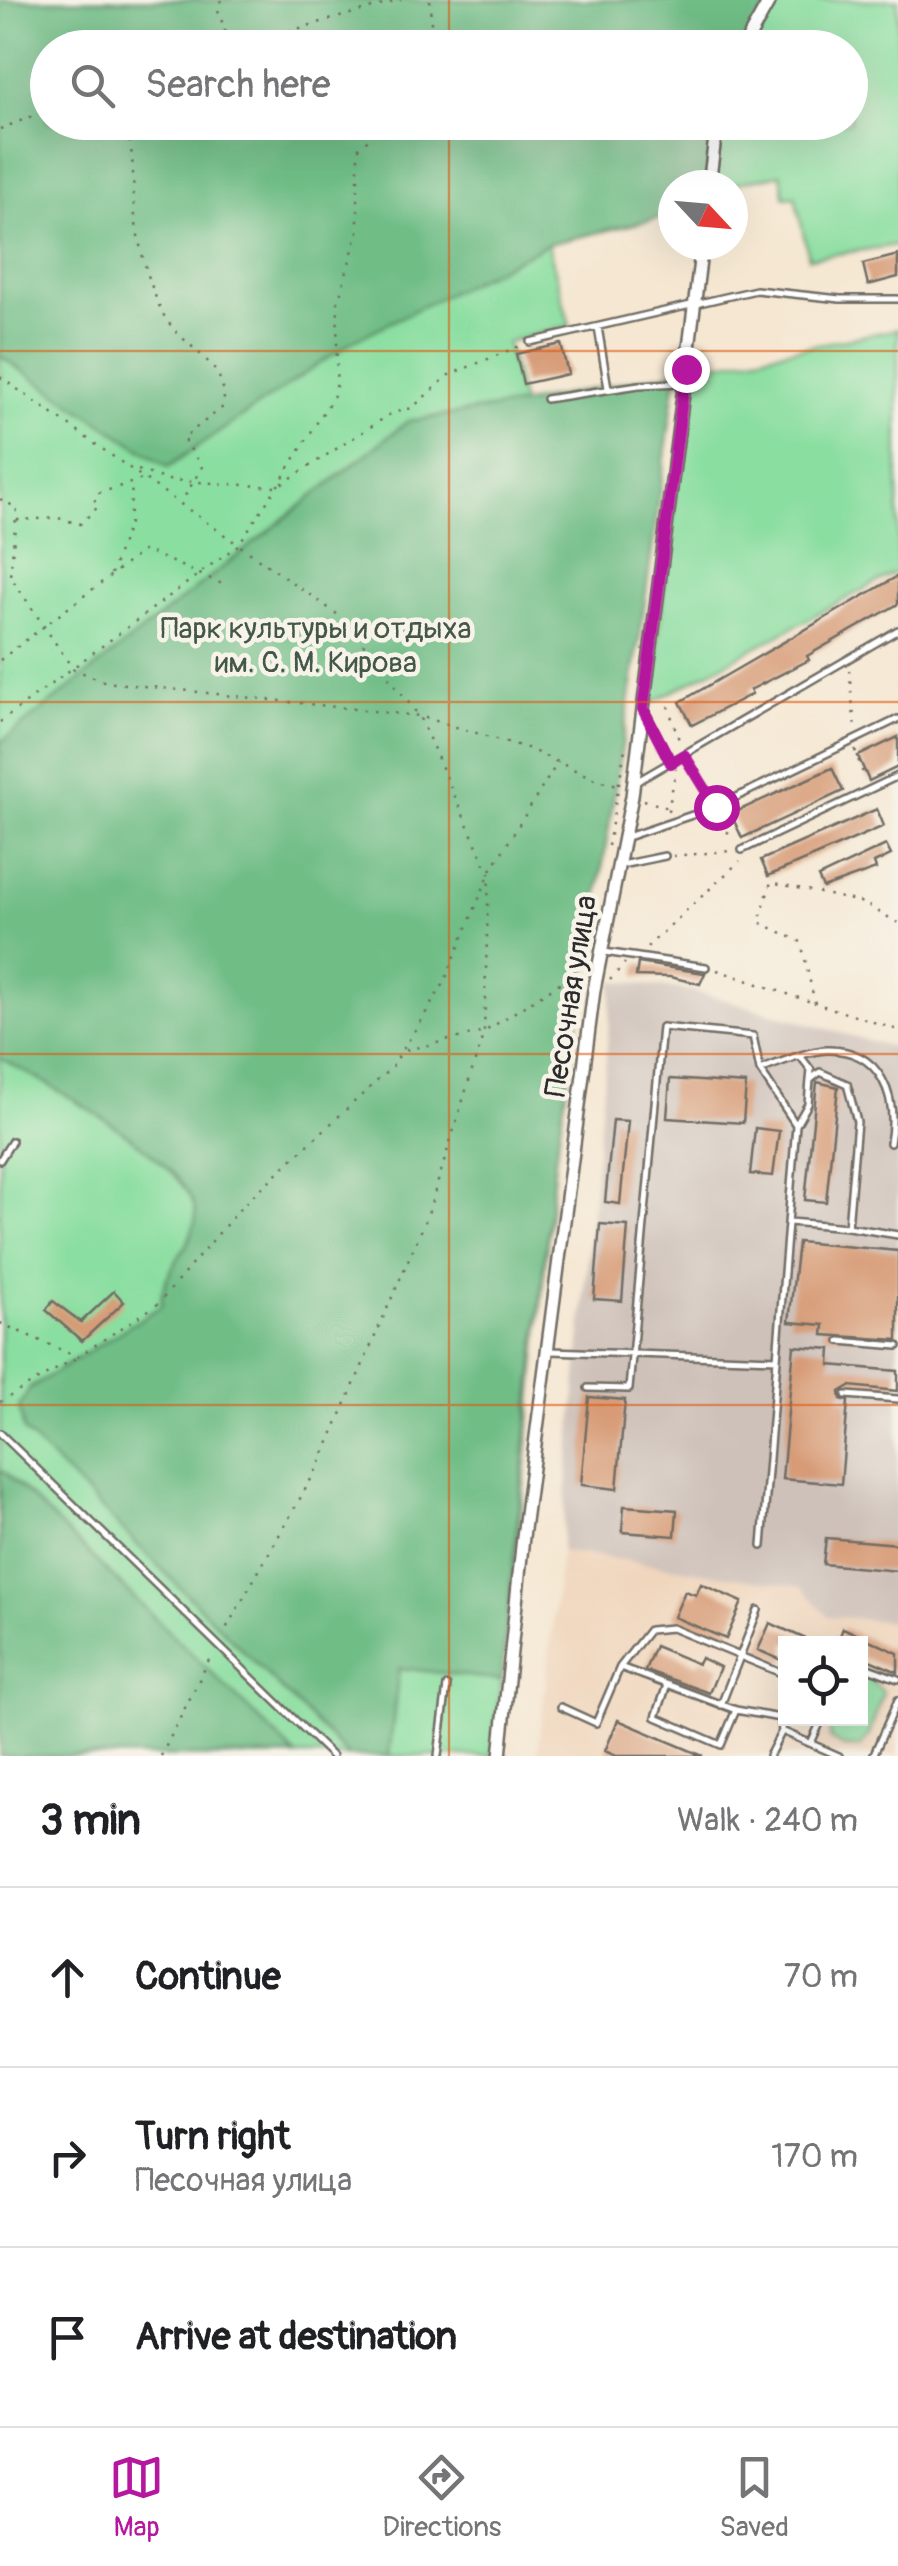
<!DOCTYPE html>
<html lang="en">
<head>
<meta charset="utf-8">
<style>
  :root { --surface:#fff; --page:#f2f2f2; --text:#202124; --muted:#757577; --line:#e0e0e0; --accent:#b5179e }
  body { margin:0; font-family:Pangolin,sans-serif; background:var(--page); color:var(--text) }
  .controls { position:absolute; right:30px; bottom:30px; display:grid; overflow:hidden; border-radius:0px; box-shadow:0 10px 40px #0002 }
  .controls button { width:90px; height:90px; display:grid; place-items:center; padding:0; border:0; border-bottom:2px solid var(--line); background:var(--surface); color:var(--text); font:50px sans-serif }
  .compass { position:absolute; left:658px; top:170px; width:90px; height:90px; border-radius:50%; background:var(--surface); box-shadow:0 10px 40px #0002; rotate:116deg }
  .stop { position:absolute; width:30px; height:30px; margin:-22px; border:8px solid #b5179e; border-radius:50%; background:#fff }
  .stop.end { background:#b5179e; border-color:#fff; box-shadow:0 2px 10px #0008 }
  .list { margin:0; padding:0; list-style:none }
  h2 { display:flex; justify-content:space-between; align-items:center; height:130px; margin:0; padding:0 40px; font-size:42px }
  h2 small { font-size:32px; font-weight:400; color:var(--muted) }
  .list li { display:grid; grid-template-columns:65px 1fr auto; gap:30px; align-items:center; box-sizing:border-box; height:180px; padding:0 40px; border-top:2px solid var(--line) }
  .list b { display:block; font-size:38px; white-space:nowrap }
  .list p { margin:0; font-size:32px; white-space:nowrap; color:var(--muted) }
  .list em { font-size:32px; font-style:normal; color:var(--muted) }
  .icon { flex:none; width:55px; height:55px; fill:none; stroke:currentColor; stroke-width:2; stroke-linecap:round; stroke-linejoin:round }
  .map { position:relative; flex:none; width:898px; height:1756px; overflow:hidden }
  .search { position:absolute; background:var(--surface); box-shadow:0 10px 40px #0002; left:30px; right:30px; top:30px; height:110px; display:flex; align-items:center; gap:25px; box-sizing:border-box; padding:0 35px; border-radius:55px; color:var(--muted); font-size:38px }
  .sheet { height:670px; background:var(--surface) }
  nav { display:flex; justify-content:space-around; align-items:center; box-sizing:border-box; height:140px; border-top:2px solid var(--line); background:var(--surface); font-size:28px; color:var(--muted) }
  nav a { display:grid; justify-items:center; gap:5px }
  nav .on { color:var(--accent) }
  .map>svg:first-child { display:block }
</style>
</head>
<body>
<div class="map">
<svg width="898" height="1756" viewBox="0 0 898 1756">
  <rect width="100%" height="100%" fill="#f7f3e8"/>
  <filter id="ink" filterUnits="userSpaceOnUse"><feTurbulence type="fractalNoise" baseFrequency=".01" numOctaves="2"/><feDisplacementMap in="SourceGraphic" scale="20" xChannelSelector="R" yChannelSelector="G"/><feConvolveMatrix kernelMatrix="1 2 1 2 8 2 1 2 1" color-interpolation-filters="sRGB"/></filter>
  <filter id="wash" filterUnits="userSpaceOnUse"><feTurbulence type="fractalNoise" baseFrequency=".0048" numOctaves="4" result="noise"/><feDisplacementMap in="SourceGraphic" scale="40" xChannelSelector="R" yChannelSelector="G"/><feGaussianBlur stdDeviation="2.25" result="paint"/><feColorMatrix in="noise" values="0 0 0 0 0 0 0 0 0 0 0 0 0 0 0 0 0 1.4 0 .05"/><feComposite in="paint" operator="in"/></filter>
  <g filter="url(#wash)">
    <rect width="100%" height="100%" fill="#f5e7d2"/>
    <path fill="#f0d5bc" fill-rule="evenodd" d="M 561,1551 L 801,1587 L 827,1616 L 898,1622 L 898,1756 L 537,1756 ZM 786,1644 L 860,1644 L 860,1719 L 786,1719 Z"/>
    <path fill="#cec1b9" d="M 613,981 L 689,990 L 898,1049 L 898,1622 L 827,1616 L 801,1587 L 561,1551 Z"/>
    <path fill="#8adea0" stroke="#5a8466" stroke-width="2.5" fill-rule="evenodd" d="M 0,0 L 898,0 L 898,245 L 809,258 L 795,196 L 784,197 L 781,174 L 728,185 L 673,185 L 673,215 L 548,244 L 570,326 L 507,342 L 522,404 L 677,371 L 640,635 L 555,1159 L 522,1508 L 492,1756 L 0,1756 ZM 48,48 L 850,48 L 850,122 L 48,122 Z
      M 898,329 L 898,571 L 651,703 L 689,369 Z
      M 866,1676 L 883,1692 L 869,1735 L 860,1747 L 844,1747 L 830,1739 L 830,1719 L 860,1719 L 861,1677 Z"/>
    <path fill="#6fbd86" stroke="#4d7458" stroke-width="2.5" d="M 0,0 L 770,0 L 743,47 L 48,48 L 48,122 L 717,123 L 709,185 L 673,185 L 673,215 L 548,244 L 353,341 L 168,467 L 0,356 Z
      M 677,371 L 640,635 L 555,1159 L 501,1680 L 399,1668 L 389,1756 L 348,1756 L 24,1431 L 19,1407 L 30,1388 L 161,1306 C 160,1272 188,1254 195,1222 C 207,1168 42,1081 0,1058 L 0,743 L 408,421 L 522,404 Z
      M 0,1470 L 7,1474 L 297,1756 L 0,1756 Z"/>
    <g id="blocks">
      <path fill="#d79b77" d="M 898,255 L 898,277 L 868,285 L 863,264 Z
        M 561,344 L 568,374 L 523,384 L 516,354 Z
        M 898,576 L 898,604 L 807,656 L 809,660 L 750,690 L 752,694 L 692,725 L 680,702 Z
        M 898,737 L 898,767 L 869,781 L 858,756 Z
        M 832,768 L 843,791 L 742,838 L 731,814 Z
        M 877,809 L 884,826 L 768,876 L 761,860 Z
        M 886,845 L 891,855 L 874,863 L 876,869 L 823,888 L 818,877 Z
        M 638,963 L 704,973 L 705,973 L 700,984 L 670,977 L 636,976 Z
        M 670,1079 L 746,1084 L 743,1123 L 667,1118 Z
        M 817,1082 L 838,1087 L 826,1202 L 805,1200 Z
        M 613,1120 L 628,1121 L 620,1204 L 605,1202 Z
        M 755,1128 L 779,1131 L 773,1176 L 750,1174 Z
        M 600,1224 L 628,1226 L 622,1301 L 594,1299 Z
        M 798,1242 L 898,1251 L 898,1340 L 823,1335 L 824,1325 L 789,1322 Z
        M 114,1291 L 124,1302 L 82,1341 L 46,1310 L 53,1301 L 81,1322 Z
        M 794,1346 L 831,1349 L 830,1365 L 898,1371 L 898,1391 L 850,1386 L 840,1392 L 841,1399 L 848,1401 L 841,1484 L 782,1479 Z
        M 589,1397 L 625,1400 L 617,1489 L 581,1485 Z
        M 624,1506 L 677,1510 L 675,1536 L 622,1532 Z
        M 826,1538 L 898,1544 L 898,1571 L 823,1564 Z
        M 701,1584 L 742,1602 L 726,1639 L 674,1617 L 685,1591 L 696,1595 Z
        M 770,1623 L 817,1644 L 786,1644 L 786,1662 L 758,1650 Z
        M 843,1628 L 898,1653 L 898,1672 L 860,1656 L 860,1644 L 837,1644 Z
        M 655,1646 L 698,1664 L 701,1658 L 720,1667 L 709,1693 L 645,1670 Z
        M 618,1720 L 703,1756 L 616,1756 L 605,1751 Z"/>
    </g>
  </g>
  <g filter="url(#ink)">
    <use href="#blocks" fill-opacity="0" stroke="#726d65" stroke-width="2.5"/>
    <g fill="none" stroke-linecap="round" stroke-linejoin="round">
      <g stroke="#726d65" stroke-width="10">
        <path id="service" d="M 598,327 L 608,388
          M 530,342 L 756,290 L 840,299 L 898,299
          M 546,399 L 639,385 L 681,383
          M 645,712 L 671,763
          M 636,782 L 898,630
          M 627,837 L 716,807 L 898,719
          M 742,850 L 898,776
          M 621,865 L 665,856
          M 604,952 L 706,967
          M 801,1057 L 811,1070 L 810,1080
          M 0,1160 L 12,1141
          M 789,1222 L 848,1227 L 857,1122 L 847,1084 L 820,1072 L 810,1080 L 808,1104 L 796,1125
          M 848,1227 L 898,1235
          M 840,1341 L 898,1346
          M 551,1351 L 777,1359 L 796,1125 L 760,1070
          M 588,1388 L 629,1389 L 662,1027 L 753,1036 L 760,1070 C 780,1063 805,1051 827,1050 C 882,1049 898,1098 890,1143
          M 846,1395 L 898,1399
          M 0,1433 L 332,1756
          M 762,1546 L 777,1359
          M 860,1665 L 898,1679
          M 620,1667 L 649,1630 L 672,1628 L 786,1675
          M 667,1685 L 656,1717 L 721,1745 L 736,1710
          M 721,1705 L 758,1610
          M 561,1707 L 596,1723 L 620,1667 L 736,1710 L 780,1718 L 782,1731
          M 811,1743 L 822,1719
          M 438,1756 L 447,1686
          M 769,1756 L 782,1731 L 839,1756
          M 873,1756 L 898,1700"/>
      </g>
      <g stroke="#726d65" stroke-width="16">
        <path id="minor" d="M 743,48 L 770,0
          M 709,185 L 717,122
          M 500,1756 L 523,1537 L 594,990 L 632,796 L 702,245"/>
      </g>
      <path stroke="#726d65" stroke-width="2.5" stroke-dasharray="2.5 8" stroke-linecap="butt" d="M 221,0 L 218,10 L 230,46
        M 430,0 L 432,48
        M 228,48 L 401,0
        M 138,122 L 129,138 C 135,165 132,189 135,216 C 138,244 150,288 163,314 C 182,349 231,362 223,407 L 183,438 L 202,467 L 182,501
        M 0,129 L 48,110
        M 0,377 L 344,619 L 419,716 L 489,873 L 484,1032 L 427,1217 L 319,1465 L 223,1634
        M 138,470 L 167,480 L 277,487 L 392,413 L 412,408 L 449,375 L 522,345
        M 0,499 L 17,508 L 10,576 L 73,669 L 106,682 L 419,716 L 527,748 L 597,780 L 623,786
        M 17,520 L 58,518 L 80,524 L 98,507 L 94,498 L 99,493 L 143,479
        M 111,574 L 129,523 L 132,485
        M 0,660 L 144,550 L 227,586
        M 849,670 L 855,727
        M 668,706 L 680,743
        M 0,722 L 238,545 L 277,487 L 336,392 L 338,302 L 358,232 L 358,149 L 385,122
        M 855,750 L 865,779
        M 689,764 L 711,799
        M 644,800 L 674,810
        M 668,811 L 676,769
        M 710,819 L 733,836
        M 608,846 L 626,743
        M 673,856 L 730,851
        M 491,870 L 558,762
        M 898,923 L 864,903 L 771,882 L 759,922 L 801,942 L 815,1003 L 898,1030
        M 647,947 L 740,861
        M 717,970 L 814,1003
        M 610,980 L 625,963
        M 406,1050 L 484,1032 L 566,979 L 585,975
        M 0,1323 L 77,1357 L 158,1304 L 243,1205 L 392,1067 L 443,985 L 488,877
        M 0,1402 L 76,1358
        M 161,1756 L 212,1654"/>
      <use href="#service" stroke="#fff" stroke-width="5"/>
      <use href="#minor" stroke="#fff" stroke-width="11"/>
    </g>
  </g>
  <g fill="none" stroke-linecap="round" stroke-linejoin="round" filter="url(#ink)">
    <path stroke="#b5179e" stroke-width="12" d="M 686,369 L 643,709 L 671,763 L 684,755 L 716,807"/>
  </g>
  <path fill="none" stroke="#df570e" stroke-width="2.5" stroke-opacity="0.55" d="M 449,0 L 449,48M 449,122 L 449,1756M 0,351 L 898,351M 0,702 L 898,702M 0,1054 L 898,1054M 0,1405 L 898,1405"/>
  <g text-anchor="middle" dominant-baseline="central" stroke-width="9" stroke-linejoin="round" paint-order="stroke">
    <g font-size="30" fill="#435848" stroke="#f7f3e8">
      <text x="316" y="628">Парк культуры и отдыха<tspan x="316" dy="34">им. С. М. Кирова</tspan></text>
    </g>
    <g font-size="30" fill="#2b2b2b" stroke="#f7f3e8">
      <text transform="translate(571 996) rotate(-81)">Песочная улица</text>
    </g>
  </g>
</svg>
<div class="controls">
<button><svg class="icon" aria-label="locate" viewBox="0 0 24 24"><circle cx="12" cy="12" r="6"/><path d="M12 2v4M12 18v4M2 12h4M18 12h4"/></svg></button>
</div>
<svg class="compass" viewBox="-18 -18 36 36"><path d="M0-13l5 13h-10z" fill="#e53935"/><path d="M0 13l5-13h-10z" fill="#757577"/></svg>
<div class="stop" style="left:716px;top:807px"></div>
<div class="stop end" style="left:686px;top:369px"></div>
<div class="search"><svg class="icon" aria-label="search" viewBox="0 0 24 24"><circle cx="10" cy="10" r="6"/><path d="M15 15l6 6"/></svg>Search here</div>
</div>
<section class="sheet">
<h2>3 min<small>Walk · 240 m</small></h2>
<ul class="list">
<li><svg class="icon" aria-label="ahead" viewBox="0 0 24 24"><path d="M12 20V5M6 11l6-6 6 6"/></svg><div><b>Continue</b></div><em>70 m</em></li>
<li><svg class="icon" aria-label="right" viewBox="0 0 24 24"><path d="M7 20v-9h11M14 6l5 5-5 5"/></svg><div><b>Turn right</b><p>Песочная улица</p></div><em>170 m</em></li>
<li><svg class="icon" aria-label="arrive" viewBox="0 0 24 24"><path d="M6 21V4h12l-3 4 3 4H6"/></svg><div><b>Arrive at destination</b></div></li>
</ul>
</section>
<nav>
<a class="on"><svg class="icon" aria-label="map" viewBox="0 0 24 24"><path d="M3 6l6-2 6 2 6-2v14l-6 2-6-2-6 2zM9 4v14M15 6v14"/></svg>Map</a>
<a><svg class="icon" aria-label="directions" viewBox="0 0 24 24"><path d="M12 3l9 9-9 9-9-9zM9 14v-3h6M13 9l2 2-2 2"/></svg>Directions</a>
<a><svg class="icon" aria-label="saved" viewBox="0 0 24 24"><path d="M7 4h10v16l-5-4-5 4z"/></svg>Saved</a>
</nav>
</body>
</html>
